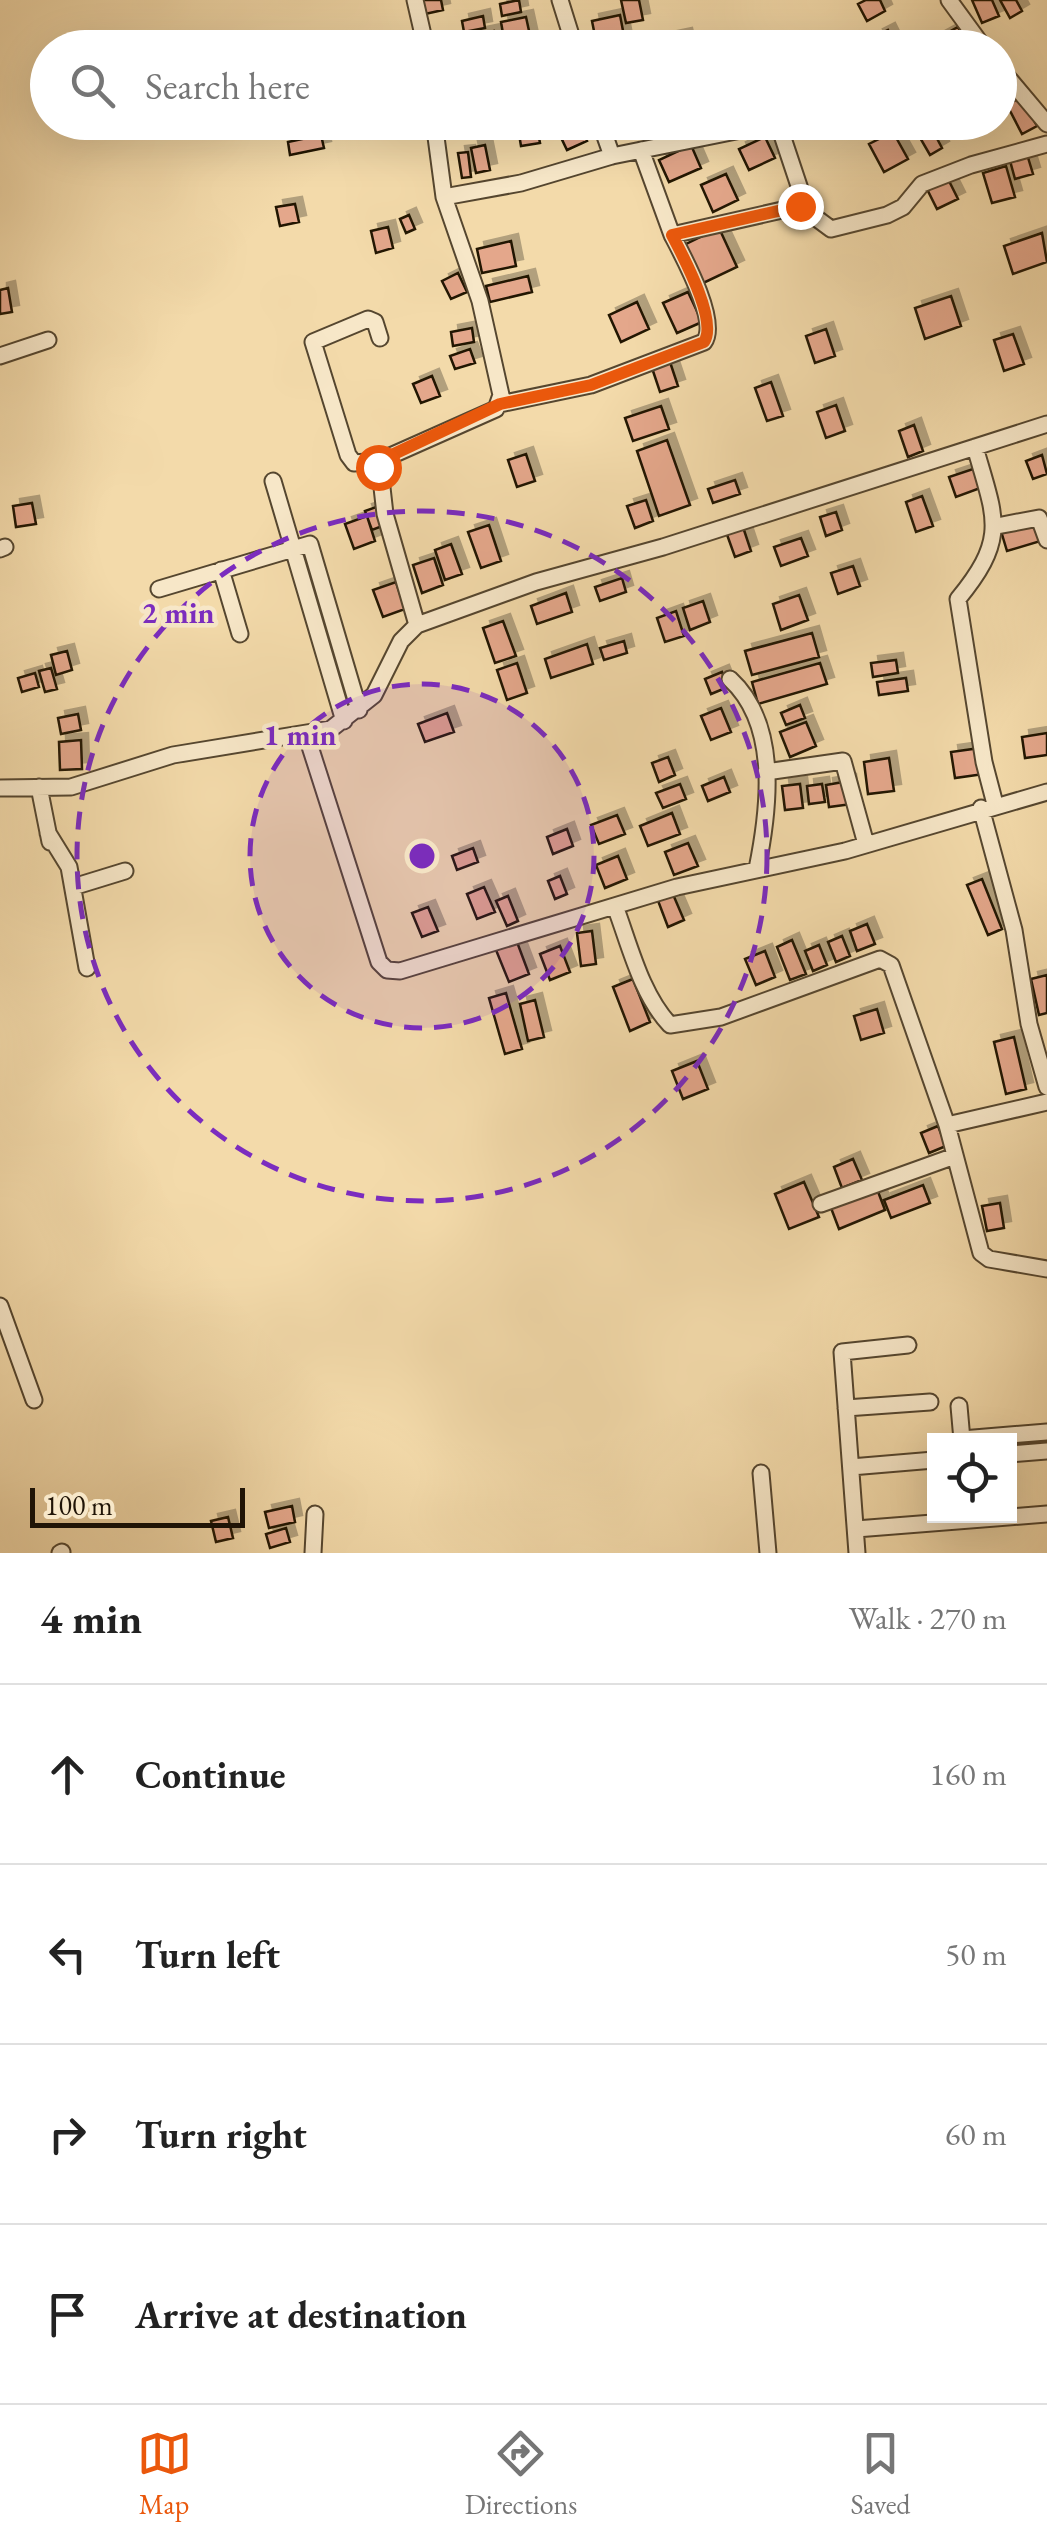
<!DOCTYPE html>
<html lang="en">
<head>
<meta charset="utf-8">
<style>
  :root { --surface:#fff; --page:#f6f6f6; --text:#222; --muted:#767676; --line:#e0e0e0; --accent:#ea580c }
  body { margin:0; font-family:"EB Garamond",serif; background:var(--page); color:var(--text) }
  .controls { position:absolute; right:30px; bottom:30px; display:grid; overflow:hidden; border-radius:0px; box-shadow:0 10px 40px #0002 }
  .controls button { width:90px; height:90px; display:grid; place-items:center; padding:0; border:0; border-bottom:2px solid var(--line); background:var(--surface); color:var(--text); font:50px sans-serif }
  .scale { position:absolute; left:30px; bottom:25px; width:215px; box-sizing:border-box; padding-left:10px; border:5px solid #201406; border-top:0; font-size:28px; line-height:35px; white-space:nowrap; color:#201406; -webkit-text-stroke:8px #f7e7c8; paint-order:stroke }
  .stop { position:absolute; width:30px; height:30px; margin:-22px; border:8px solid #ea580c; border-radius:50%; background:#fff }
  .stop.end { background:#ea580c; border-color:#fff; box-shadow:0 2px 10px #0008 }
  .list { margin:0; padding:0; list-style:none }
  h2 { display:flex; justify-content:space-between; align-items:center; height:130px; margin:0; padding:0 40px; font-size:42px }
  h2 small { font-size:32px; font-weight:400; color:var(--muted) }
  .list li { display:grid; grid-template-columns:65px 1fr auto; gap:30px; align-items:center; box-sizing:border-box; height:180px; padding:0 40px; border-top:2px solid var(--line) }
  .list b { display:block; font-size:38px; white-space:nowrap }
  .list em { font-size:32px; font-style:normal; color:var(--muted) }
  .icon { flex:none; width:55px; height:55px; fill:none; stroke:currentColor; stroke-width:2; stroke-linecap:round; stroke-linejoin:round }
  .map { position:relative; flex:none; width:1047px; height:1553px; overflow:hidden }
  .search { position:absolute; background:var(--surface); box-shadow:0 10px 40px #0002; left:30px; right:30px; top:30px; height:110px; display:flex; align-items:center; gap:25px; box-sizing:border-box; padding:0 35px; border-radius:55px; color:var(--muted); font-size:38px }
  .sheet { height:850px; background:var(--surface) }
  nav { display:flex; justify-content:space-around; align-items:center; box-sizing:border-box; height:140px; border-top:2px solid var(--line); background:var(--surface); font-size:28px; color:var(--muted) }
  nav a { display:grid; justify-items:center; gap:5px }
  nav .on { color:var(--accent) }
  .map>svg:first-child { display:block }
</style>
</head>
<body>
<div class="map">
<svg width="1047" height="1553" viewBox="0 0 1047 1553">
  <defs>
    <filter id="shadow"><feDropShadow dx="7" dy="-7" stdDeviation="0" flood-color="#0004"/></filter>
  </defs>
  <rect width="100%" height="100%" fill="#f3daaa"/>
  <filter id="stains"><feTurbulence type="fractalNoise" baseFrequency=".002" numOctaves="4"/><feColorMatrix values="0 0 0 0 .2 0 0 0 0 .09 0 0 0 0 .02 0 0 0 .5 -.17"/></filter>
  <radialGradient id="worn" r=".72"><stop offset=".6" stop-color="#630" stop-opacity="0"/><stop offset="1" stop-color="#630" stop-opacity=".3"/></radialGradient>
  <path fill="#e4a78b" stroke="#201406" stroke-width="2.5" filter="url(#shadow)" d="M 422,0 L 441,0 L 443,10 L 425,14 Z
    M 519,0 L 521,12 L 502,16 L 500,4 Z
    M 621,0 L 639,0 L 643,20 L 626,23 Z
    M 866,0 L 880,0 L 885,11 L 867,21 L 858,4 Z
    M 972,0 L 992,0 L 999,16 L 982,23 Z
    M 1000,0 L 1016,0 L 1022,11 L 1010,18 Z
    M 620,15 L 624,36 L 596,41 L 592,21 Z
    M 483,16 L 485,28 L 464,32 L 462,21 Z
    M 526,17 L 531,40 L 505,45 L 501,22 Z
    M 958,27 L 967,45 L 940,48 L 936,39 Z
    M 888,30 L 897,48 L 882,48 L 876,36 Z
    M 494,31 L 497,42 L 467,48 L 465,37 Z
    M 685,35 L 688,48 L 657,48 L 656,41 Z
    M 1021,97 L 1037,126 L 1022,134 L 1007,105 Z
    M 336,122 L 360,122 L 362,131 L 339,136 Z
    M 517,122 L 536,122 L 540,143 L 521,146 Z
    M 578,122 L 587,141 L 567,150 L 555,125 Z
    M 932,129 L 942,148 L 930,155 L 919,136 Z
    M 893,132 L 908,159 L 884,172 L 869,144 Z
    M 321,135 L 324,148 L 290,155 L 288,142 Z
    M 765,137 L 775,158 L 749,170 L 739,149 Z
    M 485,145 L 490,170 L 476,173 L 471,148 Z
    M 691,145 L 701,168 L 669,182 L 659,160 Z
    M 1026,151 L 1033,174 L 1015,179 L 1009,157 Z
    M 468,152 L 471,177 L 462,178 L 458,153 Z
    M 1006,166 L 1015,197 L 992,203 L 983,173 Z
    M 726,174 L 738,200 L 713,212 L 701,185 Z
    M 947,177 L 958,199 L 937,209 L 926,187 Z
    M 295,204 L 299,222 L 280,226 L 276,207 Z
    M 409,215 L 415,229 L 406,233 L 400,219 Z
    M 388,227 L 393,248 L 376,253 L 371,231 Z
    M 719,228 L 737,267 L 699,285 L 682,246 Z
    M 1042,233 L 1047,262 L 1013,274 L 1004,246 Z
    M 511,241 L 516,266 L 482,273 L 477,249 Z
    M 458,273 L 467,292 L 451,299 L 442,281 Z
    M 528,276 L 532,292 L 490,302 L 486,286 Z
    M 8,288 L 12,312 L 0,314 L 0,290 Z
    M 688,292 L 702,322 L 677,333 L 663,303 Z
    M 951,296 L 961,326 L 925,339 L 915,308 Z
    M 637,302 L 649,329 L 621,342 L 609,315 Z
    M 472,328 L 474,342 L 453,346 L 451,332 Z
    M 826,329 L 835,356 L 815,363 L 806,336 Z
    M 1013,334 L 1024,364 L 1004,371 L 994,340 Z
    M 470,349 L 475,363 L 455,369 L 450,356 Z
    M 670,362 L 678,386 L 660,392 L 652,368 Z
    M 432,376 L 440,396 L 421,403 L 413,384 Z
    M 771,382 L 783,416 L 767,421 L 755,388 Z
    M 836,405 L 845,431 L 826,438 L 817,412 Z
    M 661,406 L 669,429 L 633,441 L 625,418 Z
    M 914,425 L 923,451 L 908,457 L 899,431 Z
    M 667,440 L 690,505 L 659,516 L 637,451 Z
    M 526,454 L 535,481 L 517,487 L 508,460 Z
    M 1042,455 L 1047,474 L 1033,479 L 1026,461 Z
    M 976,468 L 983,487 L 956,497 L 949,477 Z
    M 735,480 L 740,494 L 713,503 L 708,489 Z
    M 922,496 L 933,526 L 916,532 L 906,502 Z
    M 646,500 L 653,521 L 635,528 L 627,506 Z
    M 32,503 L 36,524 L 16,527 L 13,506 Z
    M 379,506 L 385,525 L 372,530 L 365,511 Z
    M 836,512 L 842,530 L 826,536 L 820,517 Z
    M 367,516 L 375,541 L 354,549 L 345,524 Z
    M 1038,520 L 1044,540 L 1007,551 L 1001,531 Z
    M 742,524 L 751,551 L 735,557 L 725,529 Z
    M 489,525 L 501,561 L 481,568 L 468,532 Z
    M 801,538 L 808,556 L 781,566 L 774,547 Z
    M 451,544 L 462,574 L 445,580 L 435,550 Z
    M 434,558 L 443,585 L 422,593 L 413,565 Z
    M 853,566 L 860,586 L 838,594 L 831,573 Z
    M 622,578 L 626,592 L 600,601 L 595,587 Z
    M 396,582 L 405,609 L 383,617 L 373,590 Z
    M 566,593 L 572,612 L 537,624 L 531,606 Z
    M 799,595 L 808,620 L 781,630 L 773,604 Z
    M 703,601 L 710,622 L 690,630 L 683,608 Z
    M 676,611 L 684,636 L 665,642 L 657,618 Z
    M 503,621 L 516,656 L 495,663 L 483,628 Z
    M 812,633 L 819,657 L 752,675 L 745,651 Z
    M 624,641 L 627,653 L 604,660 L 600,648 Z
    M 587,644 L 593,664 L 551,678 L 545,659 Z
    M 67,651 L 72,670 L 56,675 L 51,655 Z
    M 896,660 L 898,673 L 873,677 L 871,663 Z
    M 517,663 L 527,693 L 507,700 L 497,670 Z
    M 820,663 L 827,684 L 758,704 L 752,682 Z
    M 51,668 L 57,689 L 45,692 L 39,671 Z
    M 722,672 L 728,687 L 711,694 L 705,679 Z
    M 35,673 L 39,687 L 22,692 L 18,678 Z
    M 906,678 L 908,691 L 879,695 L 877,682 Z
    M 800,705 L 805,718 L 786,725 L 781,713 Z
    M 721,708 L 731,732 L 711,740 L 701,716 Z
    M 447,713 L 454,732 L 425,742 L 418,724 Z
    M 78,714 L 81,730 L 61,734 L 58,718 Z
    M 806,722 L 816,746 L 790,757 L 780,732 Z
    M 1047,733 L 1047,755 L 1025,758 L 1022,737 Z
    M 81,740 L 82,769 L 60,770 L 59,742 Z
    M 980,748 L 984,774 L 955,778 L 951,752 Z
    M 668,757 L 675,775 L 659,782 L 652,763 Z
    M 889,758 L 894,791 L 868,794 L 864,762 Z
    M 724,777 L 730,792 L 708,801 L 702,786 Z
    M 849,781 L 852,804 L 829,807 L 826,785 Z
    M 680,784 L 686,799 L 663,808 L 656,793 Z
    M 800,784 L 803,808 L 785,810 L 782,786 Z
    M 822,784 L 825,802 L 809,804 L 807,786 Z
    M 672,813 L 680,834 L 648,846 L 640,826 Z
    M 617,815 L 625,834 L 599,844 L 591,825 Z
    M 567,829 L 573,846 L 553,854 L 547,837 Z
    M 688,843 L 698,866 L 674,875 L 665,852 Z
    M 473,848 L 478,862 L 457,870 L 452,856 Z
    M 618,856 L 627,879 L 605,888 L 596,865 Z
    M 560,876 L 567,894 L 555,899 L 548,881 Z
    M 982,879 L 1002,929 L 988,935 L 967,885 Z
    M 484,887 L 495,912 L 477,919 L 467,894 Z
    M 672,892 L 684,920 L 668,927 L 657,898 Z
    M 508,896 L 518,921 L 507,926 L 496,901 Z
    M 428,907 L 438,931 L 422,937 L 412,913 Z
    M 867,924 L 875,944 L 857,951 L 850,931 Z
    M 592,931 L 596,964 L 581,966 L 577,933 Z
    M 842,936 L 850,956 L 836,962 L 828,942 Z
    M 792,940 L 806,974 L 790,980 L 777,947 Z
    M 517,942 L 529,974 L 509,982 L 496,950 Z
    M 819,945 L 827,965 L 813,971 L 805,951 Z
    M 560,946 L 570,972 L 550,980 L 540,954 Z
    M 765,951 L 775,977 L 756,985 L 745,959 Z
    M 1047,975 L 1047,1013 L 1039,1015 L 1031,979 Z
    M 633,979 L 650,1022 L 630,1031 L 613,987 Z
    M 506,993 L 522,1049 L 505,1054 L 489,998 Z
    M 535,1000 L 544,1037 L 528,1041 L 520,1004 Z
    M 877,1009 L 884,1033 L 861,1040 L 854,1016 Z
    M 1014,1037 L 1026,1089 L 1006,1094 L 994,1042 Z
    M 697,1061 L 708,1089 L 683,1099 L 672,1071 Z
    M 938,1126 L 946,1146 L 929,1153 L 921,1133 Z
    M 853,1159 L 862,1180 L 842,1188 L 834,1167 Z
    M 804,1182 L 819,1217 L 789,1229 L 775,1194 Z
    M 923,1185 L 930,1203 L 891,1218 L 884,1200 Z
    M 877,1189 L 885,1210 L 839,1229 L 831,1208 Z
    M 1000,1203 L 1004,1228 L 987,1231 L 982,1206 Z
    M 292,1506 L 295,1522 L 269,1528 L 265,1512 Z
    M 228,1517 L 233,1538 L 216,1542 L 211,1521 Z
    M 286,1528 L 290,1542 L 270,1548 L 266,1534 Z"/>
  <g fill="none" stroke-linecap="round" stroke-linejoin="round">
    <g stroke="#55462f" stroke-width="19">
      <path id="street" d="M 415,0 L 426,48
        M 560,0 L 575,48
        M 949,0 L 984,48
        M 1000,68 L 1047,124
        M 600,122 L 612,156
        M 778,123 L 806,207
        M 641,150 L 672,235 L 800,206 L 831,229 L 887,215 L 903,207 L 922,184 L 971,165 L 1047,144
        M 444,197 L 521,183 L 612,156 L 780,122
        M 0,356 L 48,340
        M 500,404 L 591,385 L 704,342 C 719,322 683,256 672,235
        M 975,447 C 995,518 1009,537 958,599 L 984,762 L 995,804
        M 379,461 L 354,463 L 348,455 L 313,342 L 368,319 L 375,322 L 380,338
        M 273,481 L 344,721
        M 997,526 L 1039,518 L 1047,540
        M 0,549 L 5,547
        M 221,570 L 240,634
        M 159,589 L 310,544 L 359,710
        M 417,625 L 385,514 L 379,461 L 496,409 L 501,395 L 480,301 L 444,197 L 434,122
        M 730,679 C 780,725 769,810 757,869
        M 306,734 L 379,962 L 387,970 L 400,971 L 677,887 L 845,851 L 1047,792
        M 766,772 L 843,761 L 866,844
        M 39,787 L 50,842
        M 0,788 L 71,787 L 173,755 L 331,729 L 374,695 L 401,641 L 417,625 L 536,582 L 663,547 L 1047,424
        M 981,808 L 1014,930 L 1029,1024 L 1047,1087
        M 48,833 L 69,867 L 87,968
        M 73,887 L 125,871
        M 615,906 C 630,946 641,994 670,1025 L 721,1017 L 880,959 L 891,965 L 947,1125 L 981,1253 L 989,1259 L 1047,1269
        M 947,1125 L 1047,1102
        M 821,1204 L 952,1157
        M 0,1306 L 34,1400
        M 959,1406 L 962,1440
        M 846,1408 L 930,1402
        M 962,1439 L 1047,1432
        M 1010,1454 L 1047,1451
        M 851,1467 L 934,1460
        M 761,1473 L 768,1553
        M 856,1529 L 1047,1514
        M 60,1553 L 62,1552
        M 313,1553 L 315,1514
        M 857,1553 L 842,1352 L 908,1345"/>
    </g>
    <use href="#street" stroke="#f7e7c8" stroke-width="15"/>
  </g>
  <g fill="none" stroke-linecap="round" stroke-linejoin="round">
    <path stroke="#ea580c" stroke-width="12" d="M 378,467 L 379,461 L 500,404 L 591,385 L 704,342 C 718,321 683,256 672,235 L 800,206"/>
  </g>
  <circle cx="422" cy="856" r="172" fill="#7b2cbf" fill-opacity=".12"/>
  <g fill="none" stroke="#7b2cbf" stroke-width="5" stroke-dasharray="18 12">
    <circle cx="422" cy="856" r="172"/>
    <circle cx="422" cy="856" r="345"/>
  </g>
  <circle cx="422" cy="856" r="15" fill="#7b2cbf" stroke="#f7e7c8" stroke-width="5"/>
  <g font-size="30" text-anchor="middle" font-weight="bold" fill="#7b2cbf" stroke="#f7e7c8" stroke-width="9" stroke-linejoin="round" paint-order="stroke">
    <text x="178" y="623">2 min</text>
    <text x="300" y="745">1 min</text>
  </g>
  <rect width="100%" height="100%" filter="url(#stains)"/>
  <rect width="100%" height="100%" fill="url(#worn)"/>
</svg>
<div class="controls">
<button><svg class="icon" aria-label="locate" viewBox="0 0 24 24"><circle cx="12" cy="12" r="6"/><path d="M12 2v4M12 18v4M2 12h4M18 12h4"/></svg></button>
</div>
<div class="scale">100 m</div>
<div class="stop" style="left:378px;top:467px"></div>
<div class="stop end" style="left:800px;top:206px"></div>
<div class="search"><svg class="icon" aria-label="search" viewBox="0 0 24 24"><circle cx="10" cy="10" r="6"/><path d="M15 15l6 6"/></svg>Search here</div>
</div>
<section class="sheet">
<h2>4 min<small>Walk · 270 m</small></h2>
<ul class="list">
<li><svg class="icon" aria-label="ahead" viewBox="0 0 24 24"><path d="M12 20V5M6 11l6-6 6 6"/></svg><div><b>Continue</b></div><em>160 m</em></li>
<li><svg class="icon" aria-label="left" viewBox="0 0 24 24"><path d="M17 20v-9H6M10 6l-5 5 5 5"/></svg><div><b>Turn left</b></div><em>50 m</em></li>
<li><svg class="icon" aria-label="right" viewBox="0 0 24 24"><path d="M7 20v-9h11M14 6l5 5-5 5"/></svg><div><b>Turn right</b></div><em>60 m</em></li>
<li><svg class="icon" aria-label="arrive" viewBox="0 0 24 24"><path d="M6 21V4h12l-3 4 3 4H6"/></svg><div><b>Arrive at destination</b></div></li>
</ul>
</section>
<nav>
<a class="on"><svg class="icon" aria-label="map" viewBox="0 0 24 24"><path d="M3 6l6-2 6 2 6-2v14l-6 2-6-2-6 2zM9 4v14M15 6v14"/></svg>Map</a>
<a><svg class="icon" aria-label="directions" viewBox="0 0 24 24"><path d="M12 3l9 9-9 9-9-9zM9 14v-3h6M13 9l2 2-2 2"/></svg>Directions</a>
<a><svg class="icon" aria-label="saved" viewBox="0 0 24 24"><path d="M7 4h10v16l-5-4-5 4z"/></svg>Saved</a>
</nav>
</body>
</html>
